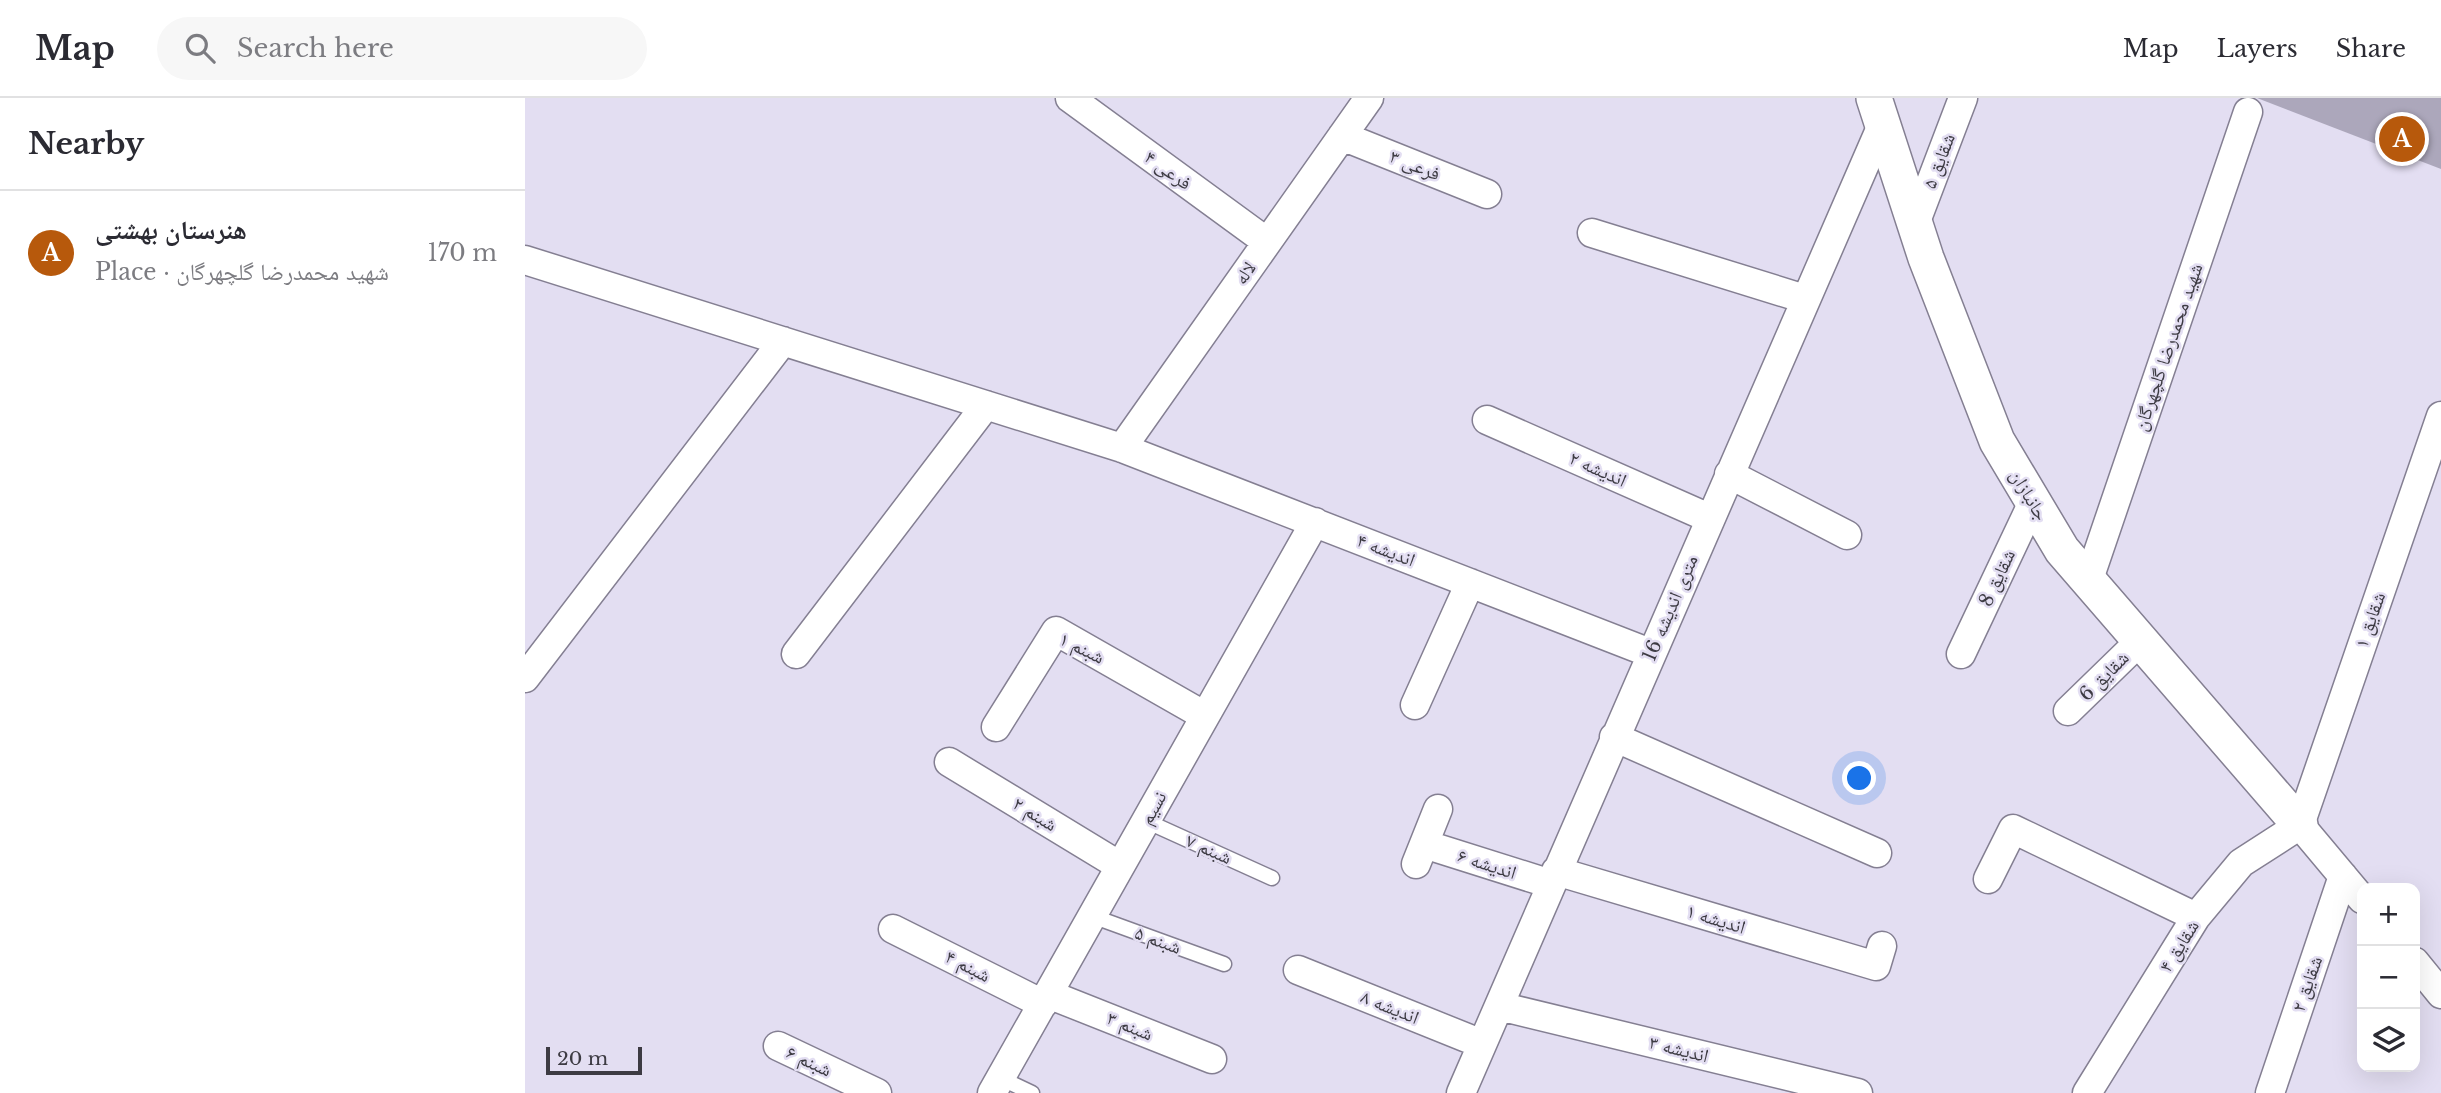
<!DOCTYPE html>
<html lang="en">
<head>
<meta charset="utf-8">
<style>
  :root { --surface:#fff; --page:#f7f7f7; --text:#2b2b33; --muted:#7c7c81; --line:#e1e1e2; --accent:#b7590c }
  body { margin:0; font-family:"Libre Baskerville","Noto Naskh Arabic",serif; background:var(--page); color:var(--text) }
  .controls { position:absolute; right:21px; bottom:21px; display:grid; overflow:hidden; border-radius:14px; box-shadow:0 7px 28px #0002 }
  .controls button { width:63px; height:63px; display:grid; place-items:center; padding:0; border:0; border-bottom:2px solid var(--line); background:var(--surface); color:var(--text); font:35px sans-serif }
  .scale { position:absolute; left:21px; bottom:18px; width:96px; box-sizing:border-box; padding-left:7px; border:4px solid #3d3b43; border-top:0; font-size:19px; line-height:24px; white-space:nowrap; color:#3d3b43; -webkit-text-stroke:5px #e3def2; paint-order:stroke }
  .you { position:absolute; left:1335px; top:681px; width:24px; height:24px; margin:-18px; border:5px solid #fff; border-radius:50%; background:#1a73e8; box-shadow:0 0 0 10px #1a73e833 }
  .badge { display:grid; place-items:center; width:46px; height:46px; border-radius:50%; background:var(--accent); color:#fff; font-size:23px; font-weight:700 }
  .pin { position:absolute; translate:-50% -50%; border:4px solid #fff; box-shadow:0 2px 7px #0006 }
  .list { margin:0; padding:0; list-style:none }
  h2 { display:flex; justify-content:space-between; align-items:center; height:91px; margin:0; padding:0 28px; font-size:30px }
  h2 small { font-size:23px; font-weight:400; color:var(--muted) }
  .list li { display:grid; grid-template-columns:46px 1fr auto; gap:21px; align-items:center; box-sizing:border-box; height:126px; padding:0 28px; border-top:2px solid var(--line) }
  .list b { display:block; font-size:26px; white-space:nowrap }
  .list p { margin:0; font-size:23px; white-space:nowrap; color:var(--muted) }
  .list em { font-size:23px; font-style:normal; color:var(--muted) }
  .icon { flex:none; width:38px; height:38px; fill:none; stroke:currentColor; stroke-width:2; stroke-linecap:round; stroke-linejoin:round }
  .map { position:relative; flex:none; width:1916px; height:995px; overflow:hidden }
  header { display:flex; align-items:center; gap:42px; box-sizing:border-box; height:98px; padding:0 35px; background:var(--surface); border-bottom:2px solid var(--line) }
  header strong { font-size:33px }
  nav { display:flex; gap:38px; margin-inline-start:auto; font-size:24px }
  .search { width:490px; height:63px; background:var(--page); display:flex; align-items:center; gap:18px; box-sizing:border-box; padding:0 24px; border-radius:38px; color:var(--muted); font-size:26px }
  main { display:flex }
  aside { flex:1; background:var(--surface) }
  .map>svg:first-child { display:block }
</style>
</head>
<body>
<header>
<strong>Map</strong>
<div class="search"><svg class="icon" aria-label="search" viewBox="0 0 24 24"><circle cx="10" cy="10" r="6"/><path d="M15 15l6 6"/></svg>Search here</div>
<nav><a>Map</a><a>Layers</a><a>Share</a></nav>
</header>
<main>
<aside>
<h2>Nearby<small></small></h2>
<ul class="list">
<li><span class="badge">A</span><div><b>هنرستان بهشتی</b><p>Place · شهید محمدرضا گلچهرگان</p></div><em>170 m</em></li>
</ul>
</aside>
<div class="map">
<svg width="1916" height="995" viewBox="0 0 1916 995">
  <rect width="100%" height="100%" fill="#e3def2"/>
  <path fill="#aca7bb" d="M 1732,0 L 1916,0 L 1916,71 Z"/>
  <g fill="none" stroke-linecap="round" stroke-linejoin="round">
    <g stroke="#847f92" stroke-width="17">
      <path id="service" d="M 621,723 L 747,780
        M 567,818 L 699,866
        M 475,980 L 507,995"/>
    </g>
    <g stroke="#847f92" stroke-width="31">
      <path id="minor" d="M 545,0 L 742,144
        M 817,38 L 962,96
        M 1390,126 L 1438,0
        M 1067,135 L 1280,201
        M 0,162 L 597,350 L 1125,555
        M 962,322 L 1184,420
        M 597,350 L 844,0
        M 1204,376 L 1322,437
        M 1563,484 L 1723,14
        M 271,556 L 461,307
        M 1436,556 L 1508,404
        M 0,580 L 258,243
        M 890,607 L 945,485
        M 1543,613 L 1614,544
        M 471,629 L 531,533 L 680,618
        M 1089,639 L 1352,755
        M 424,664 L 595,768
        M 1775,727 L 1916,318
        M 1775,727 L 1837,801
        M 899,746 L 1026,786
        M 891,766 L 913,711
        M 1031,773 L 1351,868 L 1357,848
        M 1463,781 L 1488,731 L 1671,819
        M 368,831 L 518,906
        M 1890,864 L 1916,896
        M 773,872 L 957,946
        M 523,896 L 687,961
        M 974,908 L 1333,995
        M 253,948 L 352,995
        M 467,995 L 790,424
        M 936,995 L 1357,27
        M 1562,995 L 1671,819 L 1716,765 L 1775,727
        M 1745,995 L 1818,778"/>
    </g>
    <g stroke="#847f92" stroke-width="38">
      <path id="tertiary" d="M 1349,0 L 1401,160 L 1472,343 L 1537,452 L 1775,727"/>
    </g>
    <use href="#service" stroke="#fff" stroke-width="14"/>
    <use href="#minor" stroke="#fff" stroke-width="28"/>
    <use href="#tertiary" stroke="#fff" stroke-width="35"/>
  </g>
  <g text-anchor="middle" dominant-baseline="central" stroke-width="5" stroke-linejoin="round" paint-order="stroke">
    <g font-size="19" fill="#3d3b43" stroke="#e3def2">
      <text transform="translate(1414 63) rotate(-69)">شقایق ۵</text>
      <text transform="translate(890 67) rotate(22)">فرعی ۳</text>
      <text transform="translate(643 72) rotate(36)">فرعی ۴</text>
      <text transform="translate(720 175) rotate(-55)">لاله</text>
      <text transform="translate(1643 249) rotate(-71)">شهید محمدرضا گلچهرگان</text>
      <text transform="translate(1073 371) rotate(24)">اندیشه ۲</text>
      <text transform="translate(1504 397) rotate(59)">جانبازان</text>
      <text transform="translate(861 452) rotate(21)">اندیشه ۴</text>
      <text transform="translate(1472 480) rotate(-65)">شقایق 8</text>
      <text transform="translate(1145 510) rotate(-67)">16 متری اندیشه</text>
      <text transform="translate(1845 522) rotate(-71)">شقایق ۱</text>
      <text transform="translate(557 550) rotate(26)">شبنم ۱</text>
      <text transform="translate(1579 578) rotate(-45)">شقایق 6</text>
      <text transform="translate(628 710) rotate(-61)">نسیم</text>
      <text transform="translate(510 716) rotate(31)">شبنم ۲</text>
      <text transform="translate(684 751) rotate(24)">شبنم ۷</text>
      <text transform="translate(962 766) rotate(18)">اندیشه ۶</text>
      <text transform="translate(1191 821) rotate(17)">اندیشه ۱</text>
      <text transform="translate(633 842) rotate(20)">شبنم ۵</text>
      <text transform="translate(1654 848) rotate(-58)">شقایق ۴</text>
      <text transform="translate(443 868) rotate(27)">شبنم ۴</text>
      <text transform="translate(1782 886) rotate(-71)">شقایق ۲</text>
      <text transform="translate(865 909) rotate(22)">اندیشه ۸</text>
      <text transform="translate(605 928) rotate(22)">شبنم ۳</text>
      <text transform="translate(1154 951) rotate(14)">اندیشه ۳</text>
      <text transform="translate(284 963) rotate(25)">شبنم ۶</text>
    </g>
  </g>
</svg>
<div class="controls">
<button>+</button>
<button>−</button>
<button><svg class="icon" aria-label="layers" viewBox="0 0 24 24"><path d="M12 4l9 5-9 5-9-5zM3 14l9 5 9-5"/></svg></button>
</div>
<div class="scale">20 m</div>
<div class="you"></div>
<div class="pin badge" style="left:1877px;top:41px">A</div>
</div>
</main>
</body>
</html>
